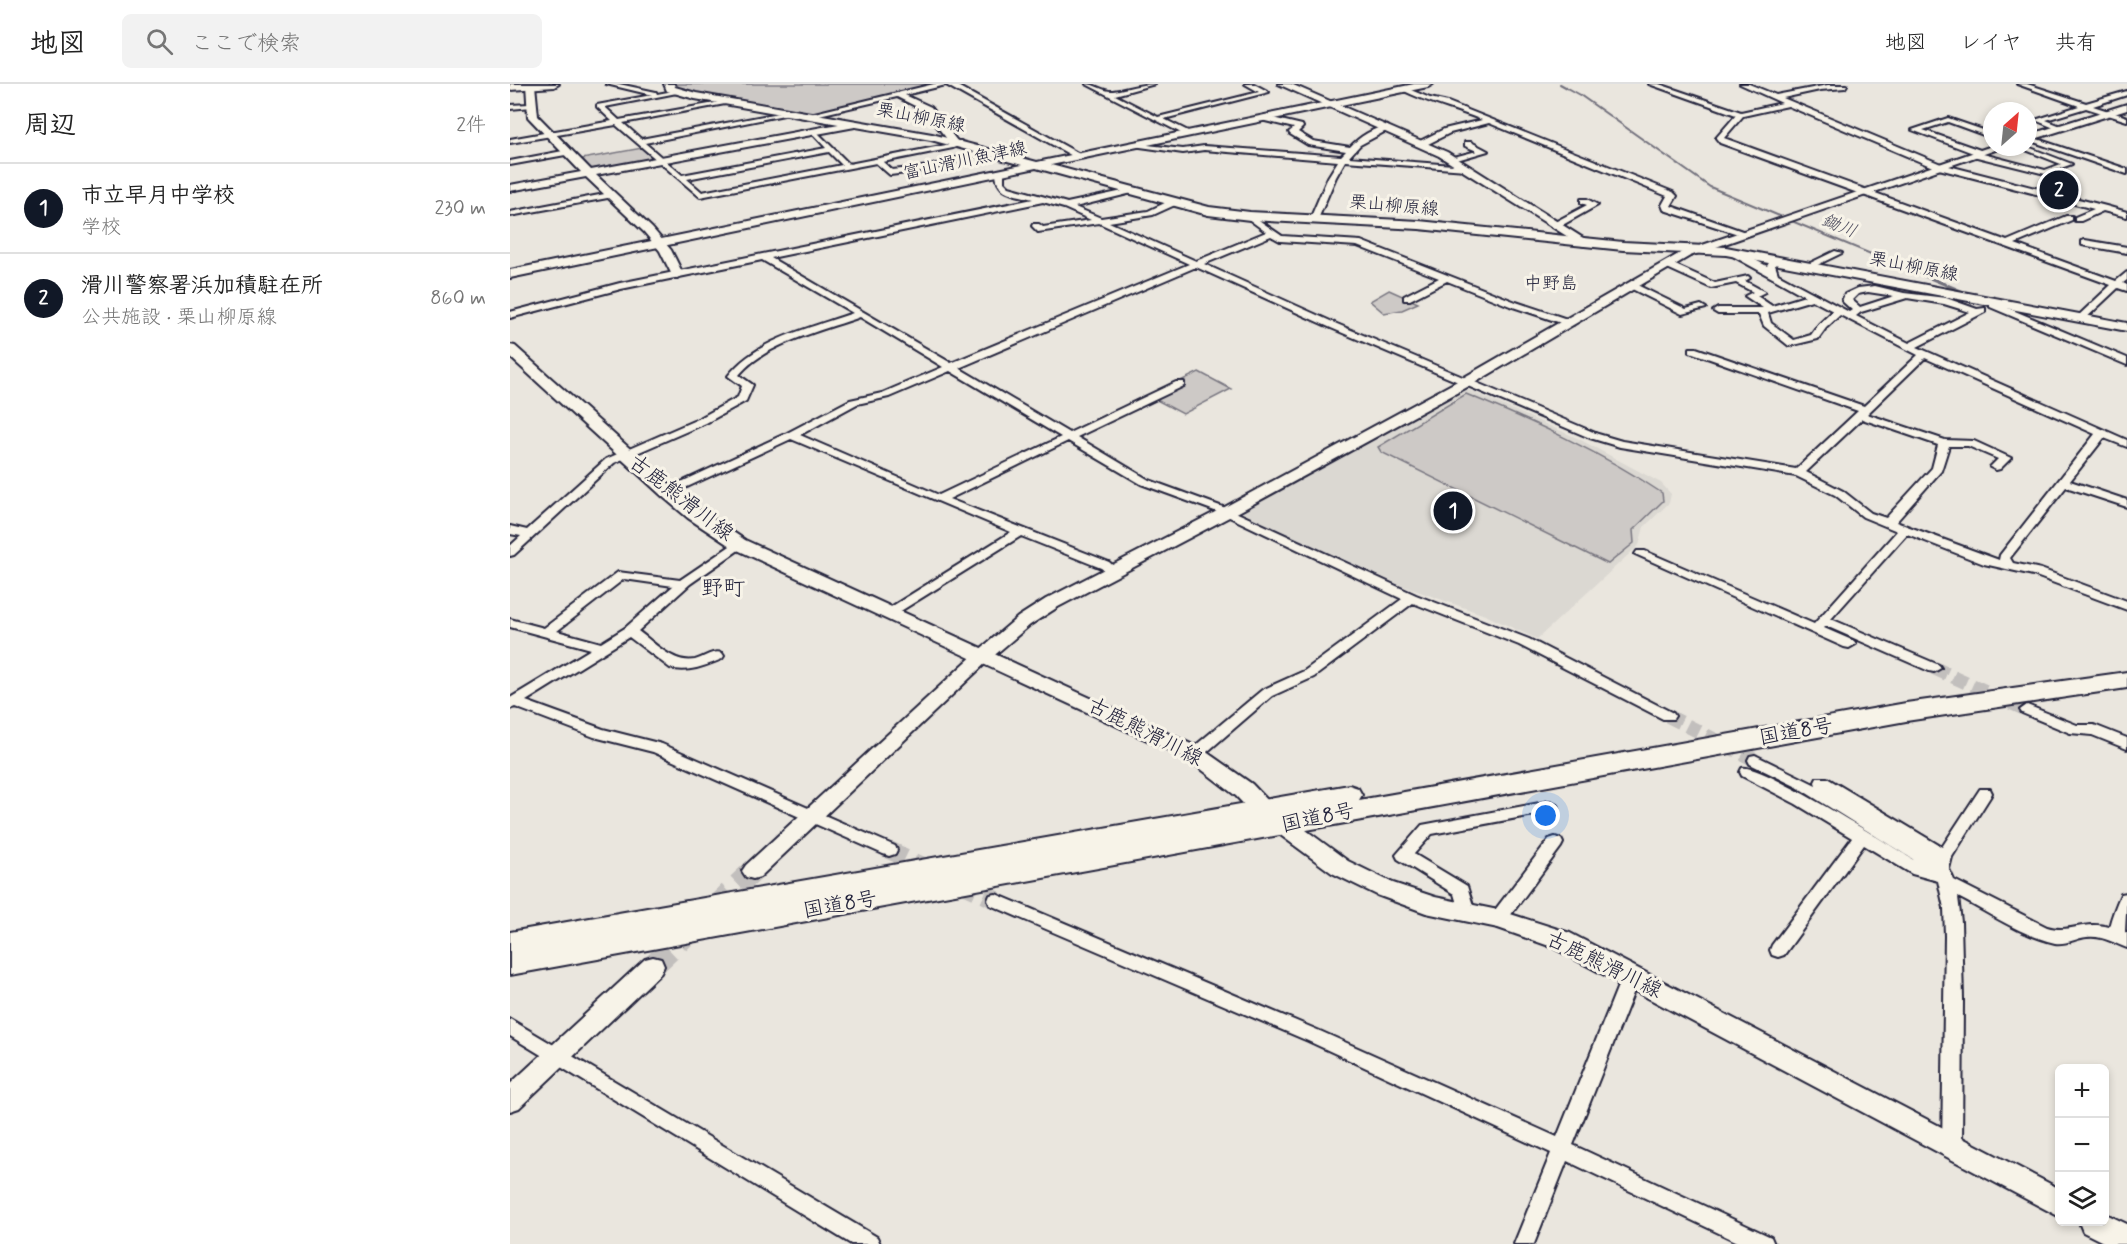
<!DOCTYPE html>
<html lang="ja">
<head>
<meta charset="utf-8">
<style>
  :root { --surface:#fff; --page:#f2f2f2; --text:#222; --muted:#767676; --line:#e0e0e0; --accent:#111827 }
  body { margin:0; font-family:Mynerve,"Klee One",sans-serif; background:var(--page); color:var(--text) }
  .controls { position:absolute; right:18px; bottom:18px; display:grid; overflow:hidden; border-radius:9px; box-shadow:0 3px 9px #0003 }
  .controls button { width:54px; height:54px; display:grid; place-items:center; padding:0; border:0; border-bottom:2px solid var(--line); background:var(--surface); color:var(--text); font:30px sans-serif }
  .compass { position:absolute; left:1473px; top:18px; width:54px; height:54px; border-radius:50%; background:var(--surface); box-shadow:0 3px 9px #0003; rotate:27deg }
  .you { position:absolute; left:1036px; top:732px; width:21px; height:21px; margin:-15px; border:4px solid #fff; border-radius:50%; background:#1a73e8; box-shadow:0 0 0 9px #1a73e833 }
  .badge { display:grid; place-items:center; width:39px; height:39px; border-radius:50%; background:var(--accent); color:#fff; font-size:20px; font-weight:700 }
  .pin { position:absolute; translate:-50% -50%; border:3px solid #fff; box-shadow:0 2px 6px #0006 }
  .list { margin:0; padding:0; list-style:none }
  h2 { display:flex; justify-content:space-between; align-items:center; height:78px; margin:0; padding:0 24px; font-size:26px }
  h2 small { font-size:20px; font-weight:400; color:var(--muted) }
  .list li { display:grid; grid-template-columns:39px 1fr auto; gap:18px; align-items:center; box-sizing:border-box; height:90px; padding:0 24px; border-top:2px solid var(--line) }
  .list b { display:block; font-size:22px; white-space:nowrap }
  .list p { margin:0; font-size:20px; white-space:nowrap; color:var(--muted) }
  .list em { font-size:20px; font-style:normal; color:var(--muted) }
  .icon { flex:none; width:33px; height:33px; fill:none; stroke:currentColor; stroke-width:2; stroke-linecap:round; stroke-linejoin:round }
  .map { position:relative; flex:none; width:1617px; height:1160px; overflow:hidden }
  header { display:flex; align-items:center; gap:36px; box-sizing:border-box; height:84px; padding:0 30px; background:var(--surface); border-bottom:2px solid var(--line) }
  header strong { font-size:28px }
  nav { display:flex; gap:33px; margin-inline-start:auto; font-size:21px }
  .search { width:420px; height:54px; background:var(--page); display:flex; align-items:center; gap:15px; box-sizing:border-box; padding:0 21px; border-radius:9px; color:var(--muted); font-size:22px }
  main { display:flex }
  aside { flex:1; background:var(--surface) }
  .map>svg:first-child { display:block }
</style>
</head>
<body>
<header>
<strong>地図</strong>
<div class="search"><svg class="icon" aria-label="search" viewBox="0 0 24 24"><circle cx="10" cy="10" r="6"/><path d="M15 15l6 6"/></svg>ここで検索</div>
<nav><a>地図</a><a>レイヤ</a><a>共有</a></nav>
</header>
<main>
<aside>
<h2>周辺<small>2件</small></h2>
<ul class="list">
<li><span class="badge">1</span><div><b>市立早月中学校</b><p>学校</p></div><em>230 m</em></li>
<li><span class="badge">2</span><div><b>滑川警察署浜加積駐在所</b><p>公共施設 · 栗山柳原線</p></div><em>860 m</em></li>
</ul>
</aside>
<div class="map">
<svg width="1617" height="1160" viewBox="0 0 1617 1160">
  <rect width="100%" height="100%" fill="#eae6de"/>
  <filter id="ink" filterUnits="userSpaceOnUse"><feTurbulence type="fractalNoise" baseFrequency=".0167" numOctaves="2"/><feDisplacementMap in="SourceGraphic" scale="12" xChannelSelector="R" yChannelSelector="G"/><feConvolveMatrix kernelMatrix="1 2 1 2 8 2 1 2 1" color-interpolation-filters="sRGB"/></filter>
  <g filter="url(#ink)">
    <path fill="#dbd8d2" d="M 954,304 L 1067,354 L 1151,399 L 1161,410 L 1159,419 L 1134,443 L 1129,461 L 1027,555 L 975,531 L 890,501 L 733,430 L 735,423 Z"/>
    <path fill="#cdc9c6" stroke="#787680" stroke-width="1.5" d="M 167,0 L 429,0 L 296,32 L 185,12 L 168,4 Z
      M 132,64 L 145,76 L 83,87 L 72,75 Z
      M 879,206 L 908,219 L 892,226 L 874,229 L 860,217 Z
      M 689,288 L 721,305 L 673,330 L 639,312 Z
      M 956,310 C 1024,338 1091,368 1152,409 L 1153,417 L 1123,446 L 1124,459 L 1098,480 L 871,368 L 868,363 Z"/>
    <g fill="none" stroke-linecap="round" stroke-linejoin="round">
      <path stroke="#716f7b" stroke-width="2" d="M 1050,0 L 1070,11 L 1200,103 L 1397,185"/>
      <path stroke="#716f7b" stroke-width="3" d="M 1394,183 L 1458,210"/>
      <path stroke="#c2bfbd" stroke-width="14" stroke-dasharray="14 7" stroke-linecap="butt" d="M 1424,584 L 1517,626
        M 1158,632 L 1245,676"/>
      <path stroke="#c2bfbd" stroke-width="18" stroke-dasharray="18 9" stroke-linecap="butt" d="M 379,766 L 419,785
        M 450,799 L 486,816"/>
      <path stroke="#c2bfbd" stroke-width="23" stroke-dasharray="23 12" stroke-linecap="butt" d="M 203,825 L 243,787
        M 143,882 L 183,844"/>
      <g stroke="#22223b" stroke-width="4">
        <path id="minor" d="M 96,0 L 109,0 L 146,8 L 147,10 L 169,6 L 172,8 L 95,23 L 109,36 L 222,16 L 226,18 L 113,39 L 131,55 L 280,27 L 284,29 L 135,59 L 172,91 L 316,64 L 301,48 L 305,46 L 339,80 L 441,60 L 415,27 L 387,13 L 296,34 L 292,32 L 424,0 L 444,0 L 573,72 L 566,74 L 436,1 L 395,11 L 421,23 L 447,57 L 451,57 L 451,61 L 443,64 L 373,78 L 382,86 L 420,82 L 475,65 L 479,67 L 421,86 L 380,91 L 366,79 L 190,113 L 106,41 L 0,59 L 0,55 L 102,37 L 87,23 L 87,21 L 142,11 ZM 319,68 L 332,81 L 192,108 L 177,95 Z
          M 576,0 C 585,0 594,8 603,7 C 617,5 630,0 645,0 L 605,11 L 648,33 L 749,8 L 735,0 L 744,0 L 759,8 L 654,35 L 680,48 L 681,50 L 677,52 Z
          M 1139,0 L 1149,0 L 1231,28 L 1272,19 L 1230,0 L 1239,0 L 1266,11 L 1318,1 L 1337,1 L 1335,4 L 1310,6 L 1273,14 L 1431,80 L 1596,122 L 1617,128 L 1617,133 L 1593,127 L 1571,137 L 1565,137 L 1565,133 L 1584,125 L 1425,84 L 1278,22 L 1233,32 L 1214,54 L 1497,157 L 1556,132 L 1562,132 L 1562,136 L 1505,160 L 1606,197 L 1617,188 L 1617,196 L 1613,199 L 1617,201 L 1617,207 L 1608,204 L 1574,236 L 1568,236 L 1568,232 L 1601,201 L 1210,59 L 1206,54 L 1226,31 Z
          M 1507,0 L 1517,0 L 1576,19 L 1617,7 L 1617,11 L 1583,22 L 1617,33 L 1617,37 L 1576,24 L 1536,36 L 1556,44 L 1549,46 L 1525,36 L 1569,22 Z
          M 892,4 L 896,4 L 920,14 L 938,18 L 1163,108 L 1167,112 L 1161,122 L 1238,149 L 1231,151 L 1154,126 L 1152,121 L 1157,112 L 979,39 L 940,49 L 914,62 L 908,62 L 908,58 L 934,45 L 972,36 C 945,25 918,19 892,6 Z
          M 20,20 L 22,21 L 22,23 L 0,25 L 0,21 Z
          M 754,32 L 792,41 L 793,43 L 788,48 L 803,57 L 840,63 C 849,53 864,43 878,42 L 878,46 L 850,61 L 839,73 L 956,82 L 960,84 L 956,86 L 835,77 L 826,93 L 808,135 L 804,138 L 800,135 L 818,93 L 828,77 L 694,66 L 673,69 L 616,61 L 620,59 L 673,65 L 694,62 L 831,72 L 836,67 L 798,61 L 780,50 L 779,48 L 784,44 L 751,36 L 750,34 Z
          M 1438,34 L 1482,49 L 1482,54 L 1438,38 L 1413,46 L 1473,67 L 1473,70 L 1535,86 L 1551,80 L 1508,63 L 1518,63 L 1562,80 L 1535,90 L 1463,72 L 1463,69 L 1402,46 Z
          M 1518,52 L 1617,85 L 1617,90 L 1518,56 Z
          M 955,58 L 961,58 L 978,67 L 940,78 L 940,74 L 967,67 L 955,62 Z
          M 58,66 L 62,68 L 61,70 L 0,81 L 0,77 Z
          M 490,86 L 494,88 L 494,98 L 499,103 L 557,119 L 622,105 L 622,109 L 565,123 L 591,134 L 638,127 L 659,117 L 665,117 L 665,121 L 643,131 L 599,138 L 686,177 L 756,148 L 737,134 L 737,130 L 740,130 L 772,152 L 851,157 L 1006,218 L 1063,237 L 1063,241 L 1057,241 L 1000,222 L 937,197 L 900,216 L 894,216 L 894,212 L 929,194 L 847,162 L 770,157 L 761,152 L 694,180 L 827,240 L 1088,350 L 1112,357 L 1286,385 L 1348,327 L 1180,268 L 1180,264 L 1186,264 L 1354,322 L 1408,271 L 1330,231 L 1316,244 L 1308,255 L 1279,262 L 1254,242 L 1249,230 L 1208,230 L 1203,227 L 1208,224 L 1253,224 L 1235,212 L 1243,208 L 1226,199 L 1201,204 L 1155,183 L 1155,179 L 1161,179 L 1205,199 L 1238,192 L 1240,194 L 1235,197 L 1255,208 L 1247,212 L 1262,222 L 1295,212 L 1219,170 L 1219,166 L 1225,166 L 1257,182 L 1262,174 L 1268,174 L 1269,176 L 1265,181 L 1268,190 L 1339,228 L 1342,226 L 1332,217 L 1335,210 L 1348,204 L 1365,202 L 1394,209 L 1436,214 L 1467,225 L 1475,224 L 1475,228 L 1407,263 L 1617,356 L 1617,363 L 1594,354 L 1560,397 L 1617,416 L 1617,423 L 1556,403 L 1500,474 L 1503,479 L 1531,485 L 1617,517 L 1617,526 L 1523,491 L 1474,480 L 1397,450 L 1321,535 L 1429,581 L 1431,584 L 1424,588 L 1419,587 L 1316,542 L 1314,544 L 1344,557 L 1346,560 L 1339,564 L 1334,563 L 1125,470 L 1127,467 L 1135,467 L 1304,540 L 1387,447 L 1353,433 L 1325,411 L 1286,392 L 1110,363 L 1080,354 L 821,244 L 686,183 L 449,284 L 559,349 L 666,298 L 674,298 L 674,302 L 567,353 L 639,396 L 721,426 L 906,511 L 1019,555 L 1163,629 L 1165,632 L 1163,635 L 1153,635 L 1009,561 L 903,519 L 804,593 L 762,612 L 690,674 L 680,674 L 678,670 L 680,666 L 752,606 L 794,587 L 892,515 L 713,430 L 631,400 L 558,357 L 439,415 L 599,478 L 608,486 L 606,489 L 598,489 L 591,484 L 511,452 L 381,533 L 375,529 L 376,526 L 501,448 L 281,355 L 162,410 L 154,410 L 154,406 L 277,349 L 340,316 L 372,309 L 433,283 L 350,233 C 312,247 255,259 229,291 L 243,301 L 236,317 L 196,339 L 104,379 L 4,471 L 0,472 L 0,462 L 11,452 L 0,450 L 0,442 L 17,446 L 96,375 L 188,335 L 228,313 L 232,302 L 218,292 C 246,255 301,244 343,229 L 252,176 L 111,205 L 0,234 L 0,228 L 110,199 L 523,115 C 505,110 486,111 486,88 ZM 533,118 L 554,124 L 581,136 L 533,143 L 529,140 L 523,140 L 522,142 L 528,148 L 589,139 L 679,180 L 441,279 L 261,174 ZM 1358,208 L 1384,212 L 1350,223 L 1342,216 L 1348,210 ZM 1397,214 L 1434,220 L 1460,228 L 1399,259 L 1346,232 L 1351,228 ZM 1302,216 L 1323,227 L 1309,240 L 1301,251 L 1284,256 L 1261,239 L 1258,229 ZM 1415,274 L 1585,350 L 1490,471 L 1489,476 L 1386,438 L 1431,387 L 1439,362 L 1458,362 L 1488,375 L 1480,383 L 1486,386 L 1490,385 L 1501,374 L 1464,357 L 1435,356 L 1357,330 ZM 440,287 L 551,353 L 429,411 L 290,351 L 347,320 L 379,313 ZM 1352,335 L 1428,361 L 1422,384 L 1376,434 L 1361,429 L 1333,407 L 1296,388 Z
          M 100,109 L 103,109 L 103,113 L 0,132 L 0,128 Z
          M 1071,115 L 1077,115 L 1088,121 L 1049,143 L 1043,143 L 1043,139 L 1077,121 L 1071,119 Z
          M 1575,156 L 1617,163 L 1617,169 L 1572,161 L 1572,157 Z
          M 1325,167 L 1332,169 L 1301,184 L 1294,182 Z
          M 1123,199 L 1176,225 L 1191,221 L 1196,224 L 1172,230 L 1120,204 L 1120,200 Z
          M 1480,219 L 1486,219 L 1617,274 L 1617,281 L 1480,223 Z
          M 229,456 L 235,460 L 233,463 L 180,500 L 128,547 C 145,559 163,580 185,576 C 194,574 202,566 212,569 L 214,572 L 212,575 C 195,582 178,589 160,584 L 119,553 L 16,617 L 93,645 L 152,660 L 385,762 L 387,766 L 385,770 L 379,772 L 373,770 L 143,668 L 84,653 L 5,623 L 0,625 L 0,614 L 81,565 L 0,543 L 0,535 L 34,544 L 108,488 L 170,496 ZM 114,495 L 163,502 L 115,544 L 91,559 L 47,547 Z
          M 1517,621 L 1567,641 L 1584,641 L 1617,654 L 1617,665 L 1582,651 L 1560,649 L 1512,629 L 1510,626 Z
          M 1245,671 L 1306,701 L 1305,698 L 1307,694 L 1317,694 L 1432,763 L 1470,705 L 1480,705 L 1482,709 L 1480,713 L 1442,773 L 1439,785 L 1444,796 L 1537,843 C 1560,850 1573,836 1599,843 C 1602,831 1606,821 1611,810 L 1617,809 L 1615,848 L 1617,849 L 1617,864 C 1604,859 1592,851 1577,853 C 1566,854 1556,861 1545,859 C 1510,851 1479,829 1448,813 L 1451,838 L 1453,915 L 1452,1065 L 1449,1071 L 1442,1074 L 1435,1071 L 1432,1065 L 1435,852 L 1434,824 L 1428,797 L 1402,790 L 1354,761 L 1274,871 L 1268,873 L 1262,871 L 1260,866 L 1262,861 L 1342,754 L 1286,720 L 1232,692 L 1230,688 L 1232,684 C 1250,679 1380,761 1404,776 L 1287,703 L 1240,680 L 1238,676 L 1240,672 Z
          M 1040,717 L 1045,719 L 1048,723 L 1045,727 L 922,750 L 904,770 L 957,802 L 965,828 L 963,833 L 957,835 L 951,833 L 944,810 L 888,775 L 886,771 L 912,741 Z
          M 1045,753 L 1051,755 L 1053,759 L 1051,763 L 994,840 L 988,842 L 982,840 L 980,835 L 982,830 L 1039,755 Z
          M 486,810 L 810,947 L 1047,1053 L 1112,892 L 1115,887 L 1121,885 L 1127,887 L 1130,892 L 1063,1061 L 1261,1153 L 1264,1160 L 1232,1160 L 1057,1077 L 1024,1160 L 1004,1160 L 1041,1069 L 798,957 L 480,821 L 478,816 L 480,811 Z
          M 0,935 L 367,1153 L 370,1160 L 341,1160 L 0,952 Z"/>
      </g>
      <g stroke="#22223b" stroke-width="4">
        <path id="tertiary" d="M 16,0 L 25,1 L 28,32 L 81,86 L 345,37 L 350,40 L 345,43 L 86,91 L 142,144 L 161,166 L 173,190 L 167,194 L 163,193 L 150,167 L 134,148 L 76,93 L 0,107 L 0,101 L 71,88 L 18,33 Z
          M 768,0 L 781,0 L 937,68 L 1081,159 L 1075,162 L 1071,161 L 929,72 Z
          M 1617,20 L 1617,26 L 1518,57 L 1518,51 Z
          M 1482,62 L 1494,63 L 1180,172 L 961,301 L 723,431 L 548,523 L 520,541 L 480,575 L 250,793 L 243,795 L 236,793 L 232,787 L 236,781 L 468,567 L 508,533 L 536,515 L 711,425 L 951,295 L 1172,168 Z
          M 143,873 L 151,875 L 154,882 L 151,889 L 9,1024 L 0,1027 L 0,1000 L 135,875 Z"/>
      </g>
      <g stroke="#22223b" stroke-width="4">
        <path id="secondary" d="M 0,0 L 49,0 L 44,3 L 0,6 Z
          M 154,0 L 164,0 L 165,3 L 186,9 L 422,50 L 527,78 L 904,0 L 923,0 L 918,3 L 541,81 L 699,123 L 740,128 L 909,137 L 1113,158 L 1216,163 L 1617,239 L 1617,247 L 1216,171 L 1113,166 L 909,145 L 740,136 L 698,131 L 526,84 L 0,194 L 0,186 L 512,81 L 421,56 L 185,15 L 157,7 Z
          M 0,261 L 5,262 L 164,404 L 190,426 L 235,456 L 692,665 L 742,700 L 762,721 L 838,777 L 883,799 L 925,813 L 988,826 L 1060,849 L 1550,1105 L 1550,1133 L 1042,863 L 988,844 L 916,829 L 867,811 L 822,789 L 746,733 L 726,712 L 678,675 L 223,464 L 178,434 L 152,412 L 0,273 Z
          M 1594,1129 L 1617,1140 L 1617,1160 L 1597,1160 L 1573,1148 L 1569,1138 L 1594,1138 Z"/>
      </g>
      <g stroke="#22223b" stroke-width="4">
        <path id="trunk" d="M 1617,588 L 1617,604 L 1396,637 L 0,891 L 0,848 L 839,701 L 848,704 L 852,711 L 849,716 L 1396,619 Z"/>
      </g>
      <use href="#minor" fill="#f7f3e8" fill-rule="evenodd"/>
      <use href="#tertiary" fill="#f7f3e8" fill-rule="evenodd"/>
      <use href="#secondary" fill="#f7f3e8" fill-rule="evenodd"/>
      <use href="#trunk" fill="#f7f3e8" fill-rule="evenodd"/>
    </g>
  </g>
  <g text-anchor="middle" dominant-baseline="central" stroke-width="6" stroke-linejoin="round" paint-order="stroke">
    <g font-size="18" fill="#22223b" stroke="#f7f3e8">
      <text transform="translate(411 34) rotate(11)">栗山柳原線</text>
      <text transform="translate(455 77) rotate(-12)">富山滑川魚津線</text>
      <text transform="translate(884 122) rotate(5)">栗山柳原線</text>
      <text transform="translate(1404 183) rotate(11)">栗山柳原線</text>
    </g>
    <g font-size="18" font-style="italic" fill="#504f60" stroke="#f7f3e8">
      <text transform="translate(1329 142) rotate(22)">鋤川</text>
    </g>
    <g font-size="18" fill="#22223b" stroke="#f7f3e8">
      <text x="1041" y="200">中野島</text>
    </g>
    <g font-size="21" fill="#22223b" stroke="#f7f3e8">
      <text transform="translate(171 414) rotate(38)">古鹿熊滑川線</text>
      <text transform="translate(635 648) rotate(27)">古鹿熊滑川線</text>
      <text transform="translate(1286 648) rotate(-10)">国道8号</text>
      <text transform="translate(808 734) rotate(-12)">国道8号</text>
      <text transform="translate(330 821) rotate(-10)">国道8号</text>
      <text transform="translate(1094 881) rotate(26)">古鹿熊滑川線</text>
    </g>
    <g font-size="22" fill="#22223b" stroke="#f7f3e8">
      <text x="213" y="505">野町</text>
    </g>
  </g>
</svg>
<div class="controls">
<button>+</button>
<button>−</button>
<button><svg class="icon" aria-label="layers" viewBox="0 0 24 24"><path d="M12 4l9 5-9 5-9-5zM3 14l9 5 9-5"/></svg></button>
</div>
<svg class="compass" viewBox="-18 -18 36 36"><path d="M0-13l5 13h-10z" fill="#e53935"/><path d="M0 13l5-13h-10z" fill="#767676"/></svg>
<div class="you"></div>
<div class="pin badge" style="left:943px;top:427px">1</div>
<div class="pin badge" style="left:1549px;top:106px">2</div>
</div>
</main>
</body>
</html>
